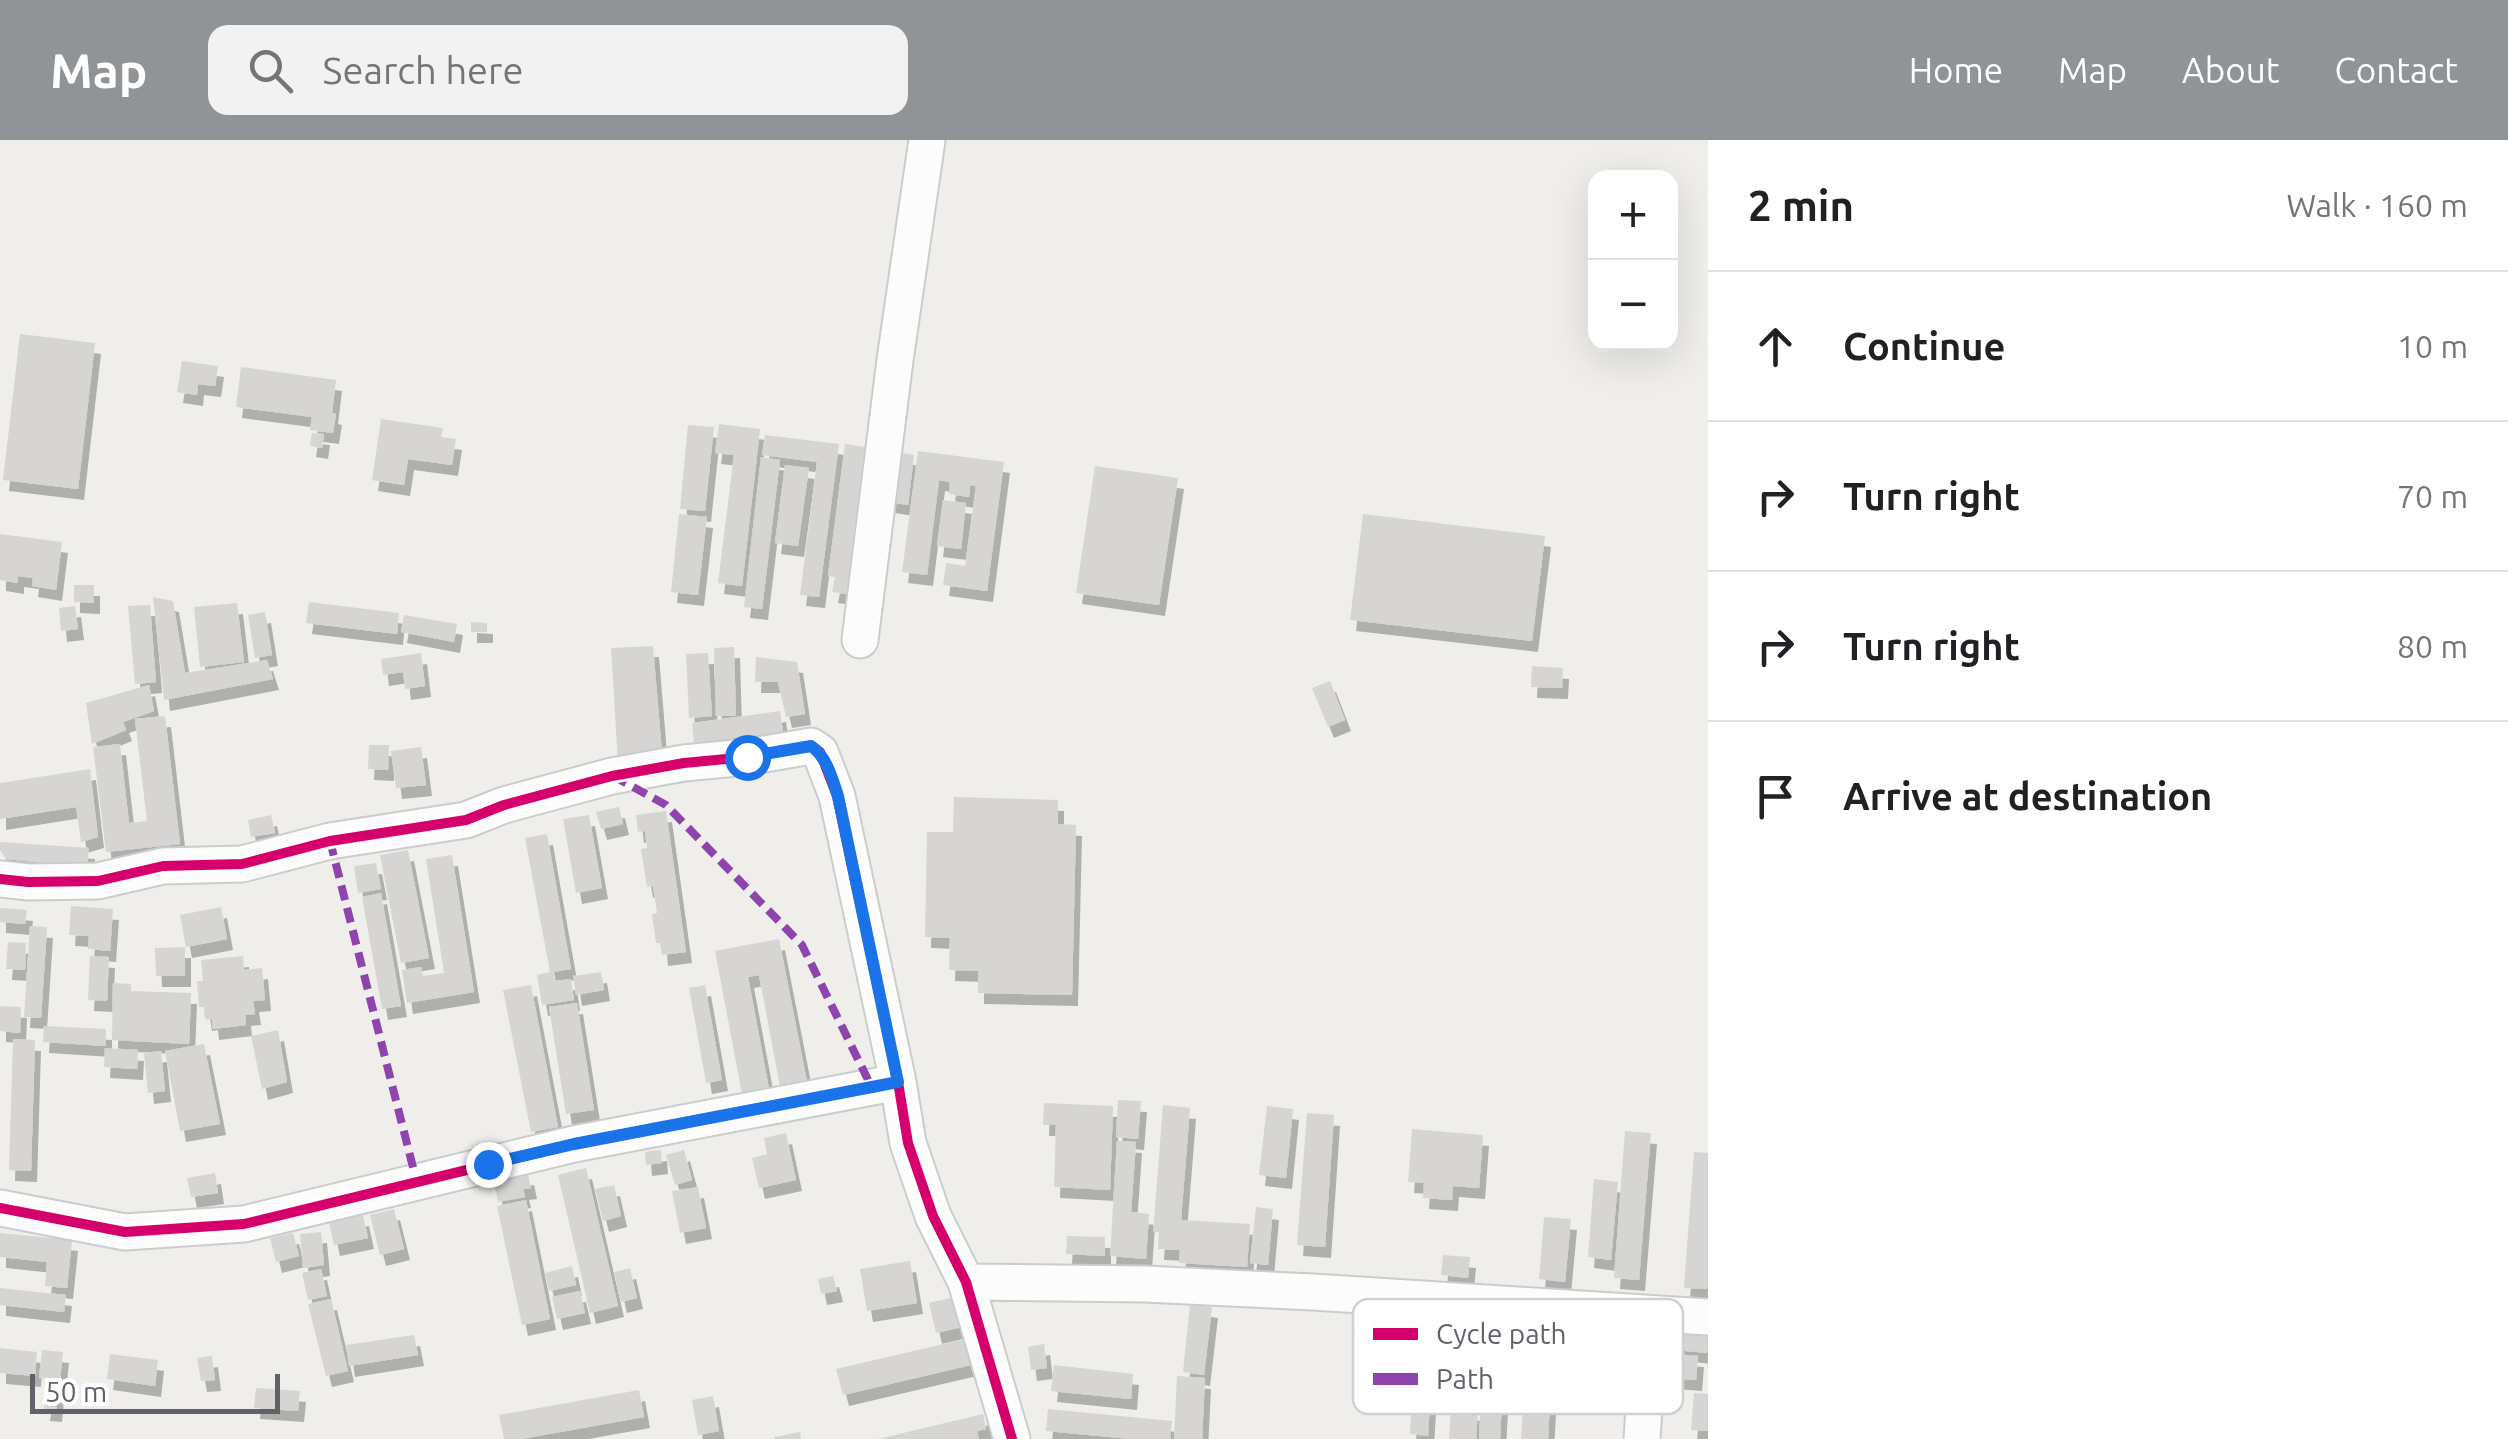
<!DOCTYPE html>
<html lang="en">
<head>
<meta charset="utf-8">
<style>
  :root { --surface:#fff; --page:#f2f2f2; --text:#202124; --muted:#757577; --line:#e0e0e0; --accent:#919496 }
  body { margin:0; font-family:Ubuntu,sans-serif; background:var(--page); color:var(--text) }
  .controls { position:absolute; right:30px; top:30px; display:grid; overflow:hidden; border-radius:20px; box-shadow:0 10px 40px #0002 }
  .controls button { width:90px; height:90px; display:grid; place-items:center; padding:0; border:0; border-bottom:2px solid var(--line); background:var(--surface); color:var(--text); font:50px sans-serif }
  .scale { position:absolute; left:30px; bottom:25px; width:250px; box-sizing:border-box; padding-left:10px; border:5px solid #5f6368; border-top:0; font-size:28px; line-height:35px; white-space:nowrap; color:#5f6368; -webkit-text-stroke:8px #fff; paint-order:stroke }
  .stop { position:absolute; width:30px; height:30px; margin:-22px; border:8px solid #1a73e8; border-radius:50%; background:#fff }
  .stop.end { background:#1a73e8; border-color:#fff; box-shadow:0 2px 10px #0008 }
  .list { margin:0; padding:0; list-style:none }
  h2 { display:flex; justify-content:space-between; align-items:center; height:130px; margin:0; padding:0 40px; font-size:42px }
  h2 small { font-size:32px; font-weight:400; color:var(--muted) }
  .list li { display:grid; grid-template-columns:65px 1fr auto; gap:30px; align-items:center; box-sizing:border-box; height:150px; padding:0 40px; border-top:2px solid var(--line) }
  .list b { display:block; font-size:38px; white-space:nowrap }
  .list em { font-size:32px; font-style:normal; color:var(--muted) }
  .icon { flex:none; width:55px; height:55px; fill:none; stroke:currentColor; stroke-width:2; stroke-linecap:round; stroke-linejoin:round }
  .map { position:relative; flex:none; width:1708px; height:1299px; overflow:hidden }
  header { display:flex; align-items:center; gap:60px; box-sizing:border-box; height:140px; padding:0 50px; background:var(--accent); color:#fff }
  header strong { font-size:48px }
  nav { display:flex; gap:55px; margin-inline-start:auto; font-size:35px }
  .search { width:700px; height:90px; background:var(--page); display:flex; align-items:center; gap:25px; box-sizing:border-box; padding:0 35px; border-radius:20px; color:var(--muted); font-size:38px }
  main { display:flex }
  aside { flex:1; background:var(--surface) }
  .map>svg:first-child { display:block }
</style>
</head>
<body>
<header>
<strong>Map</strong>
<div class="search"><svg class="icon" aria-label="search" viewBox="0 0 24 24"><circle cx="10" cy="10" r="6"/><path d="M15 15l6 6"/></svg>Search here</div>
<nav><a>Home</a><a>Map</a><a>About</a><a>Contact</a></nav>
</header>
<main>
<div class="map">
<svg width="1708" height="1299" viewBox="0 0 1708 1299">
  <defs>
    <filter id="shadow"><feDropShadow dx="6" dy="11" stdDeviation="0" flood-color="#0004"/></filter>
  </defs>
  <rect width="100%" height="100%" fill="#efeeea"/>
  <path fill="#d6d5d3" filter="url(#shadow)" d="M 20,194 L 95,203 L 78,349 L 3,340 Z
    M 182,221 L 218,226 L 215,246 L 198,244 L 197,255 L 177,252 Z
    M 241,227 L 336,240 L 332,273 L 336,274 L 333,293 L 310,290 L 312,277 L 236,267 Z
    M 381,279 L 443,288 L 441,297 L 456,299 L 452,325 L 408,319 L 404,345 L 372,340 Z
    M 719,284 L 760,289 L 742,446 L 718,443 L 734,315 L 715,313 Z
    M 688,285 L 714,287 L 705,371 L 680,369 Z
    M 312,293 L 324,294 L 322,308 L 310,306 Z
    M 765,295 L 839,304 L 819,457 L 800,455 L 817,322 L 762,315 Z
    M 845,304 L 873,308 L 854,455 L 832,452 L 835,437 L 828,436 Z
    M 918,311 L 1004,322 L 987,451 L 943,445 L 946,423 L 965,426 L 976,346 L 970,345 L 969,357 L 949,354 L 950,342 L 939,340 L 927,435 L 902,432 Z
    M 896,312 L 914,315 L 908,365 L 889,362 Z
    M 761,317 L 780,320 L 762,469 L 744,467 Z
    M 785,325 L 809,328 L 798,406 L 775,403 Z
    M 1095,326 L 1178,338 L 1159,465 L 1076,453 Z
    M 943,360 L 966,363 L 961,409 L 937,406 Z
    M 679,374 L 707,377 L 698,455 L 671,452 Z
    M 1363,374 L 1545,396 L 1532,501 L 1350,480 Z
    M 0,394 L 62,402 L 56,450 L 32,446 L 33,438 L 18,436 L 18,443 L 0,440 Z
    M 74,445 L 94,445 L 94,463 L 74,462 Z
    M 153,457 L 173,461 L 185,533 L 267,520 L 273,539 L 164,560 Z
    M 309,462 L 399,473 L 397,494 L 306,483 Z
    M 237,463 L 244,522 L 200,527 L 194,467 Z
    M 150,465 L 156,542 L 135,544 L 128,466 Z
    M 75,466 L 78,489 L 61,491 L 59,468 Z
    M 265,472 L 272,515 L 255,518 L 248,475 Z
    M 404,475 L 457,484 L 454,502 L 401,492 Z
    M 471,482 L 487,483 L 487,492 L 471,492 Z
    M 653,506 L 662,614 L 618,624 L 611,508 Z
    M 734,507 L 736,576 L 716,576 L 714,508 Z
    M 421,513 L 425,546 L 405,549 L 403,532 L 383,535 L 381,519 Z
    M 708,513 L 712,576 L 689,578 L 686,514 Z
    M 756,517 L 797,522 L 805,574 L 786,577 L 778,542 L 755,542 Z
    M 1532,526 L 1563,528 L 1562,548 L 1531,547 Z
    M 1330,541 L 1345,580 L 1328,587 L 1312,548 Z
    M 149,545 L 154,571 L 123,582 L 126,590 L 92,604 L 86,563 Z
    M 780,571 L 783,592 L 694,603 L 692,583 Z
    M 165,576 L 180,704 L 106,712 L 93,607 L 120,604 L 129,683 L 147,681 L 135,579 Z
    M 369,605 L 389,605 L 388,630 L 368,629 Z
    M 421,607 L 426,645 L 396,648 L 391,611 Z
    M 90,629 L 98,697 L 81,702 L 76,667 L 0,679 L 0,643 Z
    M 954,657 L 1058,660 L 1058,684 L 1076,685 L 1072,855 L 978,853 L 978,831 L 949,830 L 950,798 L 925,797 L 927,692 L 953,692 Z
    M 619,667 L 623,684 L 601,689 L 596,672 Z
    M 666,671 L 686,812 L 662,815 L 661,803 L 656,803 L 652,774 L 657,773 L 653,746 L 647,747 L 641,709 L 647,708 L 645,691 L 638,692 L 636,675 Z
    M 271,675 L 275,693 L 251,697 L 248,680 Z
    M 589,675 L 602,748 L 576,753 L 563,679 Z
    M 547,694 L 571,829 L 553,832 L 555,841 L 571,839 L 574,860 L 542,865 L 537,835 L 550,832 L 525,698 Z
    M 0,702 L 89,708 L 87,727 L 6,719 L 0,710 Z
    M 408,710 L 429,818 L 401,823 L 380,715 Z
    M 452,715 L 474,852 L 407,863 L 402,830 L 421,827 L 423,836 L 444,833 L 426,719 Z
    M 376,723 L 381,749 L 358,753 L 354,726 Z
    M 381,753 L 401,866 L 382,869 L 362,757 Z
    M 71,766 L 113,769 L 110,811 L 88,809 L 89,796 L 69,795 Z
    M 221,767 L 227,799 L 186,807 L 180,775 Z
    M 0,768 L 27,770 L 25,784 L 0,782 Z
    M 30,786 L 47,787 L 41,878 L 24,877 Z
    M 779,799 L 807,942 L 780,947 L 759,835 L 748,837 L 769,949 L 742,954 L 715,811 Z
    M 8,802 L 26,803 L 25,830 L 6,829 Z
    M 185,807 L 185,836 L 156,836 L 155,808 Z
    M 90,816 L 109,817 L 107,861 L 88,860 Z
    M 243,816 L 244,830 L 262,828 L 265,860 L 253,861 L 255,874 L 245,875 L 246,885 L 213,889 L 212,879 L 206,880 L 204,867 L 199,867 L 197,841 L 203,841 L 201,820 Z
    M 601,832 L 604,850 L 576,855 L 573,836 Z
    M 113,843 L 131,844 L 131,851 L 191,853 L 189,904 L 112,900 Z
    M 531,845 L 558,987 L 531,992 L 503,850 Z
    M 705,845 L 722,940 L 706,943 L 689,848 Z
    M 577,863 L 594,970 L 566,974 L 549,867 Z
    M 0,866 L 21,867 L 20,893 L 0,891 Z
    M 44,886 L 106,889 L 106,906 L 43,902 Z
    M 278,890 L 287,942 L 262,949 L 251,896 Z
    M 13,899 L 35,900 L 31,1031 L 9,1030 Z
    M 204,904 L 220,984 L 180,991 L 165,911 Z
    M 105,908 L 138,910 L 137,929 L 104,927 Z
    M 161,911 L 165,951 L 148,953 L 144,913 Z
    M 1118,960 L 1141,961 L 1138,999 L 1116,997 Z
    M 1044,963 L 1113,966 L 1110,1050 L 1054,1047 L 1056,985 L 1043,985 Z
    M 1163,965 L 1190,968 L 1181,1080 L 1250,1084 L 1247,1127 L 1179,1123 L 1180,1110 L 1158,1109 L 1159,1092 L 1153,1092 Z
    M 1267,966 L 1293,969 L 1286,1038 L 1259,1035 Z
    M 1307,973 L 1334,975 L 1325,1107 L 1297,1105 Z
    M 1412,989 L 1483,995 L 1479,1048 L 1453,1046 L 1452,1060 L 1423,1058 L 1424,1043 L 1408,1042 Z
    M 1625,991 L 1651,993 L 1639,1140 L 1614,1138 Z
    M 786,993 L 796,1040 L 759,1048 L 752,1018 L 767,1014 L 764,998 Z
    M 1117,1001 L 1136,1002 L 1131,1072 L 1149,1074 L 1146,1119 L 1110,1116 Z
    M 661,1010 L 662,1023 L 646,1025 L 645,1012 Z
    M 684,1010 L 692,1040 L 675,1045 L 666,1015 Z
    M 1694,1012 L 1708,1013 L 1708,1149 L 1684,1148 Z
    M 586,1028 L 618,1166 L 590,1173 L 558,1035 Z
    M 215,1033 L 218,1053 L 191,1057 L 187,1038 Z
    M 528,1034 L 531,1048 L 523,1049 L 525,1057 L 498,1062 L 494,1041 Z
    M 1594,1039 L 1618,1042 L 1611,1120 L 1588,1117 Z
    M 614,1045 L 621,1076 L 603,1081 L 595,1049 Z
    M 698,1047 L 706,1088 L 680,1093 L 672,1051 Z
    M 526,1060 L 550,1179 L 522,1185 L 497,1066 Z
    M 1256,1067 L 1273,1069 L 1268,1125 L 1250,1123 Z
    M 394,1069 L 404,1109 L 380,1115 L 370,1075 Z
    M 363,1075 L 368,1098 L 334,1105 L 329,1082 Z
    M 1544,1077 L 1571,1079 L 1565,1142 L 1539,1139 Z
    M 321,1092 L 324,1125 L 303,1128 L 300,1094 Z
    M 0,1093 L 72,1100 L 67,1148 L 45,1146 L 47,1122 L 0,1117 Z
    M 293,1093 L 299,1116 L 276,1122 L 270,1098 Z
    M 1067,1096 L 1105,1097 L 1105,1116 L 1066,1114 Z
    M 1443,1115 L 1470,1117 L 1468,1138 L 1441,1135 Z
    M 910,1121 L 917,1163 L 867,1171 L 860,1129 Z
    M 572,1126 L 576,1145 L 549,1151 L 545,1133 Z
    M 630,1128 L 637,1158 L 621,1162 L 614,1132 Z
    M 321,1129 L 327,1156 L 308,1160 L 302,1133 Z
    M 833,1136 L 837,1151 L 821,1154 L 818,1139 Z
    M 0,1148 L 66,1155 L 64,1172 L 0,1165 Z
    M 580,1151 L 585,1173 L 557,1179 L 552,1157 Z
    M 959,1156 L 966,1186 L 936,1193 L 929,1163 Z
    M 331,1159 L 348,1231 L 326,1236 L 308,1164 Z
    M 1190,1164 L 1212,1167 L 1204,1235 L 1183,1232 Z
    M 1528,1187 L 1554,1189 L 1548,1299 L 1521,1299 Z
    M 1415,1189 L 1434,1190 L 1428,1296 L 1410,1294 Z
    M 1678,1191 L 1708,1194 L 1708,1213 L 1675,1210 Z
    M 414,1195 L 418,1215 L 349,1226 L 346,1205 Z
    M 965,1199 L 971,1225 L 843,1255 L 836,1229 Z
    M 1484,1201 L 1505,1201 L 1500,1299 L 1479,1299 Z
    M 1044,1204 L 1047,1228 L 1031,1230 L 1028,1207 Z
    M 0,1208 L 37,1212 L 35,1236 L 0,1233 Z
    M 42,1210 L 63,1212 L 60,1240 L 39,1238 Z
    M 110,1214 L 158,1220 L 155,1246 L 107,1239 Z
    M 1673,1214 L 1698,1216 L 1696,1240 L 1671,1238 Z
    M 212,1216 L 215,1240 L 201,1241 L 197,1218 Z
    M 1054,1225 L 1133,1234 L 1131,1259 L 1051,1251 Z
    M 1177,1236 L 1205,1238 L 1202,1299 L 1174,1299 Z
    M 47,1248 L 58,1249 L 56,1271 L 44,1270 Z
    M 256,1248 L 300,1251 L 298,1271 L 254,1268 Z
    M 639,1250 L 644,1277 L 521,1299 L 504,1299 L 499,1275 Z
    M 1694,1253 L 1708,1254 L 1708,1291 L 1691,1290 Z
    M 713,1256 L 719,1291 L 698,1295 L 692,1260 Z
    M 1451,1268 L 1478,1270 L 1476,1299 L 1449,1299 Z
    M 1048,1269 L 1172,1281 L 1170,1299 L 1132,1299 L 1046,1291 Z
    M 983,1274 L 986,1289 L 977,1291 L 979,1299 L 878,1299 Z
    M 800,1292 L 801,1299 L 774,1299 L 774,1297 Z"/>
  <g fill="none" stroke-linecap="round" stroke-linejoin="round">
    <g stroke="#cbcccc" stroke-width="39">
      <path id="minor" d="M 860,500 L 895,220 L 927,0
        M 0,739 L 28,742 L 98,741 L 163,726 L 242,724 L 330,701 L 466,680 L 504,665 L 612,636 L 684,623 L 747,617 L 811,606 L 820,612 L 837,656 L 898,942 L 908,1003 L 933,1076 L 966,1142 L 1012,1299
        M 0,1068 L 125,1092 L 244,1084 L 574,1004 L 898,942
        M 966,1142 L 1145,1144 L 1313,1152 L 1708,1177
        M 1642,1299 L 1650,1174"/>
    </g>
    <use href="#minor" stroke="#fdfcfc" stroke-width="35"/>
    <path stroke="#8e44ad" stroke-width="8" stroke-dasharray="15 8" stroke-linecap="butt" d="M 613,636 L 666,665 L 802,805 L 872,948
      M 330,701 L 417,1043"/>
    <g stroke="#fff" stroke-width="16">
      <path id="cycleway" d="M 0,739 L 28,742 L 98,741 L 163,726 L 242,724 L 330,701 L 466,680 L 504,665 L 612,636 L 684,623 L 747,617 L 811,606 L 820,612 L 837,656 L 898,942 L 908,1003 L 933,1076 L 966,1142 L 1012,1299
        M 0,1068 L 125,1092 L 244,1084 L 574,1004 L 898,942"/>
    </g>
    <use href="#cycleway" stroke="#d6006c" stroke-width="10"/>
  </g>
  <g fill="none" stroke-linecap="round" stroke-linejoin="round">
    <path stroke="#1a73e8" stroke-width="12" d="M 488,1024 L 574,1004 L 898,942 L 838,656 C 832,638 827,617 811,606 L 747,617"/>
  </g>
  <rect x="1353" y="1159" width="330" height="115" rx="15" fill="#fff" stroke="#cfd0d2" stroke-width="2.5"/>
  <rect x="1373" y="1188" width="45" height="12" fill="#d6006c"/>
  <rect x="1373" y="1233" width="45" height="12" fill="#8e44ad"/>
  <g font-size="28" fill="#5f6368">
    <text x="1436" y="1204">Cycle path</text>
    <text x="1436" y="1249">Path</text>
  </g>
</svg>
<div class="controls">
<button>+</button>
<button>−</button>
</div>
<div class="scale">50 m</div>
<div class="stop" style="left:747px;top:617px"></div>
<div class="stop end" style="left:488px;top:1024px"></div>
</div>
<aside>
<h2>2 min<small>Walk · 160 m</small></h2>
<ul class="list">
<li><svg class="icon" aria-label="ahead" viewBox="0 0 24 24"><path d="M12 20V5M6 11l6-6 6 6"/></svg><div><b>Continue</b></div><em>10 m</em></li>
<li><svg class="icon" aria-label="right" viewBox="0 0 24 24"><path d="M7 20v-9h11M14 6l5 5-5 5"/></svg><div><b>Turn right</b></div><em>70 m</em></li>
<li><svg class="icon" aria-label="right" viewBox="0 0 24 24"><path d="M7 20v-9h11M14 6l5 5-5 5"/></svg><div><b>Turn right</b></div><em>80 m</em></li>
<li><svg class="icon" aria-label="arrive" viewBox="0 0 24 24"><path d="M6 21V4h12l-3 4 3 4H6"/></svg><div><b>Arrive at destination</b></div></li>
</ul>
</aside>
</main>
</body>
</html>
